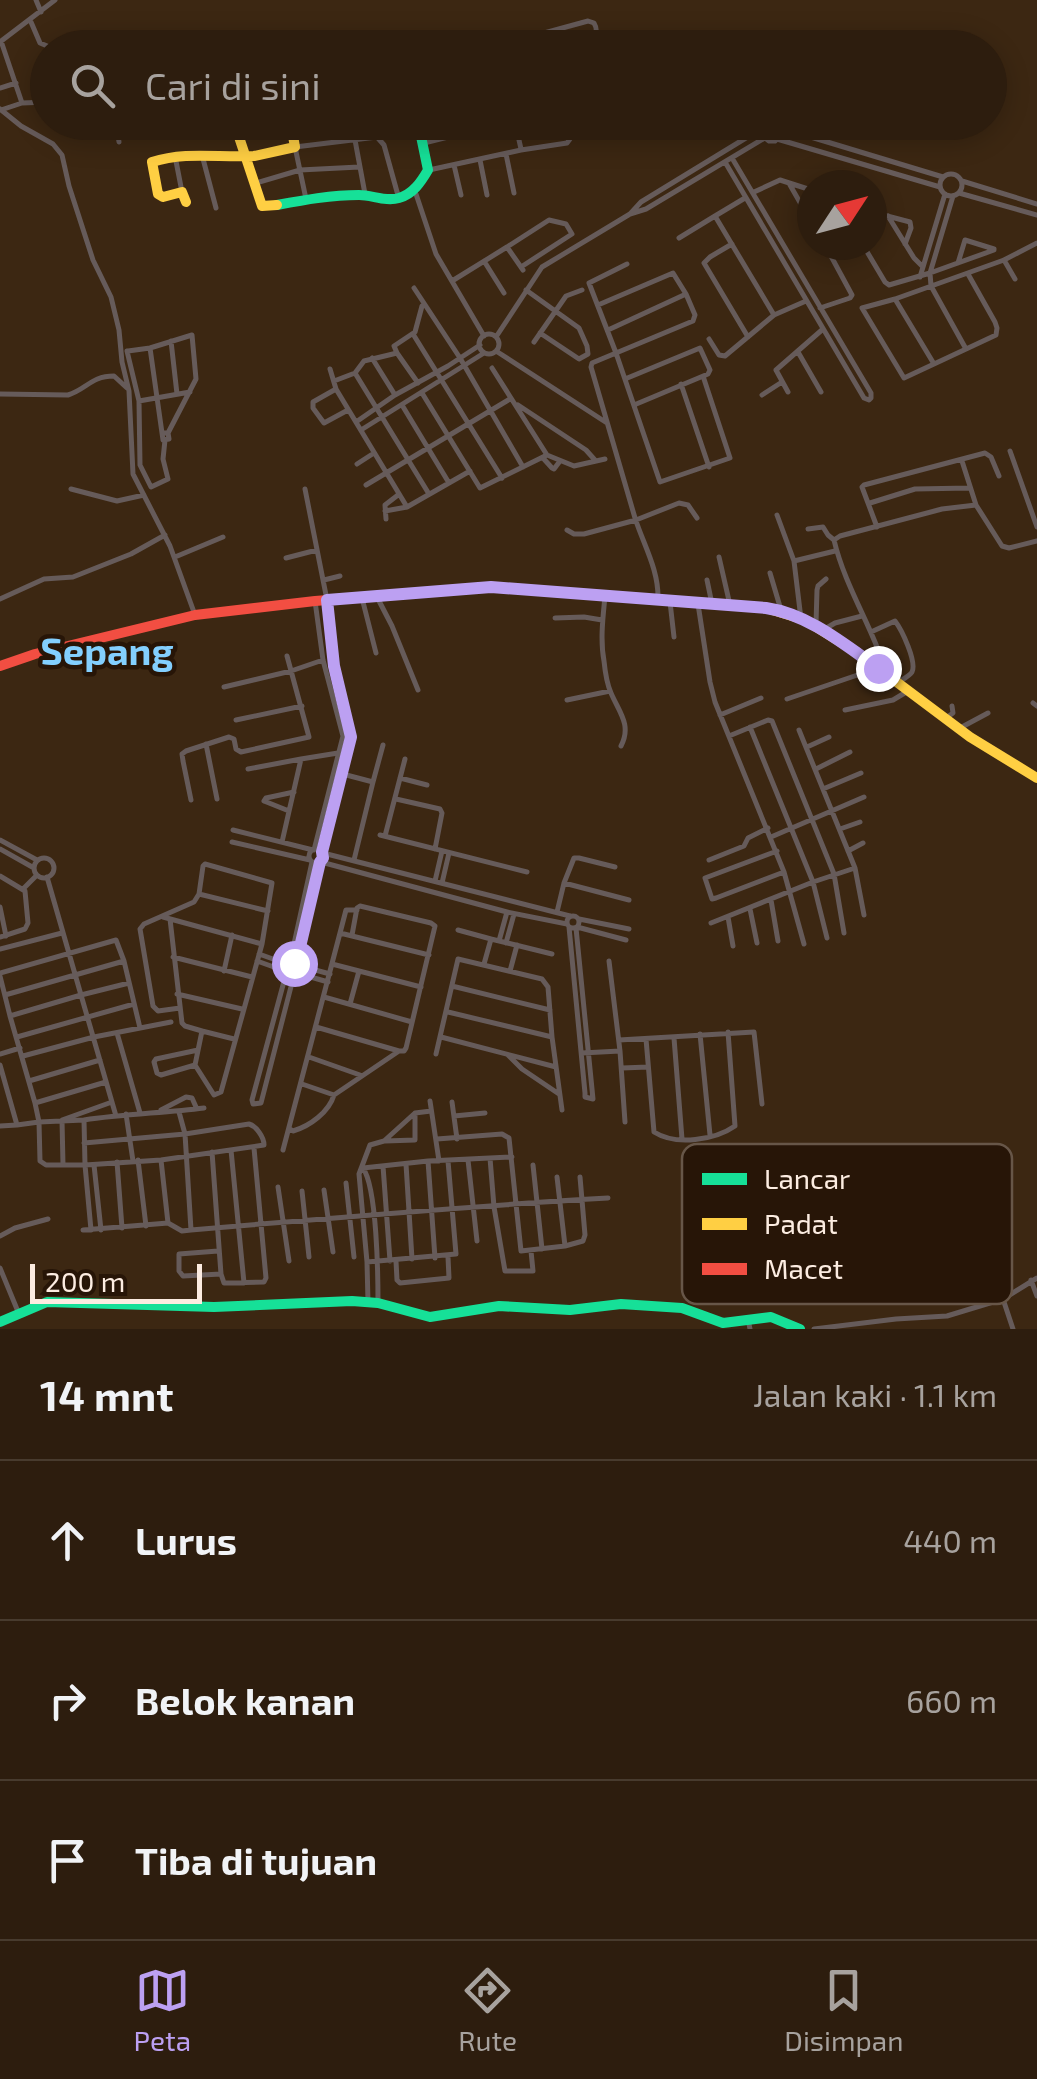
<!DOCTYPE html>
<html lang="id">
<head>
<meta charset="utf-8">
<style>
  :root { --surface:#2d1d0e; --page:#352617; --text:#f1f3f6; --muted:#a7a29e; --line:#483b2e; --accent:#bca0f2 }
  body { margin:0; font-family:"Exo 2",sans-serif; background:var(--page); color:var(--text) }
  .compass { position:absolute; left:797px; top:170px; width:90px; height:90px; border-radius:50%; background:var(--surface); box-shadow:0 5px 25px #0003; rotate:54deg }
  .scale { position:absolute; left:30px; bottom:25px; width:172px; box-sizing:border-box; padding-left:10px; border:5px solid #fcece1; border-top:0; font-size:28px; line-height:35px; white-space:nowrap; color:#fcece1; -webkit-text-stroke:8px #271507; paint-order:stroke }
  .stop { position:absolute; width:30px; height:30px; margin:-22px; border:8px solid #bca0f2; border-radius:50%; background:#fff }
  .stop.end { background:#bca0f2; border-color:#fff; box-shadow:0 2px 10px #0008 }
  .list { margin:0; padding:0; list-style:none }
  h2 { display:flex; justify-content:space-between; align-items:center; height:130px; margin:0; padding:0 40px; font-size:42px }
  h2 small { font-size:32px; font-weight:400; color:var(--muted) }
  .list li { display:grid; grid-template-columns:65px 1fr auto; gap:30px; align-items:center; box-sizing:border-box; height:160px; padding:0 40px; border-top:2px solid var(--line) }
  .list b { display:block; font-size:38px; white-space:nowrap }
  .list em { font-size:32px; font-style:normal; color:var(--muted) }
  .icon { flex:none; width:55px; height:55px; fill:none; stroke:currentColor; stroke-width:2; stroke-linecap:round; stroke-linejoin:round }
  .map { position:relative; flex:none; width:1037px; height:1329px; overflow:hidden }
  .search { position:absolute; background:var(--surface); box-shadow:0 5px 25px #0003; left:30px; right:30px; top:30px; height:110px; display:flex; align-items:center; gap:25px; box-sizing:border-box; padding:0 35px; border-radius:55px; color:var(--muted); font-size:38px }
  .sheet { height:610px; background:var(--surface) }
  nav { display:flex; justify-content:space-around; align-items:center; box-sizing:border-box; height:140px; border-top:2px solid var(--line); background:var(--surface); font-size:28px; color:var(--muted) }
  nav a { display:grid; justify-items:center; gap:5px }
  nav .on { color:var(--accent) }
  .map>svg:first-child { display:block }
</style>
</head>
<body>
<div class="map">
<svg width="1037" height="1329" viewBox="0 0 1037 1329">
  <rect width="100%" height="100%" fill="#3c2712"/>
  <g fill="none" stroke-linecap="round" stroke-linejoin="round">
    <path stroke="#665b5a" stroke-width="5" d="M 36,0 L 41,12
      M 31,22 L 40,43 L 52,48
      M 1,41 L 22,103
      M 0,42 L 55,0
      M 489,48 L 588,21 L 594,23 C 599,31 595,39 593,48
      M 39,79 L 45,102
      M 0,88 L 16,83
      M 0,109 L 21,126 L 53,144 L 62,155 L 69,186 L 93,260 L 111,297 L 119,330 L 122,362 L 129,391 L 133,474 L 170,546 L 195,615
      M 1,110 L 22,103 L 48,102
      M 116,122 L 119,142
      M 515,122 L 521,149
      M 762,122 L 760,134 L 769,141 L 775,141 L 781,134 L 778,122
      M 781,128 L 943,177
      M 777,139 L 940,187
      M 355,140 L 365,194
      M 424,143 L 508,122
      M 506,154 L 514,193
      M 202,155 L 216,208
      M 175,156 L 182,192
      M 480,160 L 487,195
      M 725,162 L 864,398 L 869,400 L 871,398 L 871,393 L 732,158
      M 454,165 L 461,195
      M 429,170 L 521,150 L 567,143 L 570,139 L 570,122
      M940 185a11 11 0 1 1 22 0a11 11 0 1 1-22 0Z
      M 962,181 L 1037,204
      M 253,184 L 300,170 L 359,167
      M 790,185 L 802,206
      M 754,192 L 780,180 L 808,189 L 809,194 L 803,207 L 812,223
      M 959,193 L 1037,215
      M 416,194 L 436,254 L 484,336
      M 306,199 L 295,147 L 377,137 L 384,145 L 399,199
      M 872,212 L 910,222 L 911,228 L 905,244
      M 630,214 L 641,202 L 759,130
      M 888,216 L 914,258 L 922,266
      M 679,238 L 715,216
      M 732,244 L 710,257 L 704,263 L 748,337
      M 863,245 L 885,282 L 889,285 L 930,273 L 931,286 L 966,349
      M 1004,260 L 1015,279
      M 484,261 L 504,293
      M 958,263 L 965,240 L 994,249
      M 627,264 L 589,283 L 616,353 L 592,363 L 591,367 C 606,417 620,468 635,518 C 644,546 659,570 658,600
      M 521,267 L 572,234 L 566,224 L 549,220 L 507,247 L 523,270
      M 930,273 L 953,196
      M 930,273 L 994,250 L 994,249
      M 968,274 L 995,322 L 997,328 L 996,335 L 934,364 L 895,299 L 1004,260 L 1037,243
      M 920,277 L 945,194
      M 452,281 L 507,247
      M 414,288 L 460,358 L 523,467
      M 526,290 L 579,328 L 587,346 L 588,354 L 579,359 L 540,333
      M 895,299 L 862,308 L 904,378 L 934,364
      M 598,305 L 673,273 L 686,294
      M 820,308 L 850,298 L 852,295 L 825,245
      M 774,315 L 806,301
      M 608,330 L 686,294 L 695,315 L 693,321 L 616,353 L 660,482 L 730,458 L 703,376
      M 413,334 L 502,478
      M479 344a10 10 0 1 1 20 0a10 10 0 1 1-20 0Z
      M 496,337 L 542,267 L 630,214 L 646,209 L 763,139
      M 709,339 L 719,355 L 725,356 L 774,315 L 715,216 L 745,198
      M 171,341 L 177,394
      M 534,342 L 566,296 L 582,290
      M 150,348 L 162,433 L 168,433 L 169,439 L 163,440 L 162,433
      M 127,351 L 139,401 L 140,465 L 151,487 L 168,479 L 163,459 L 165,440
      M 128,351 L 150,348 L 192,335 L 196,379 L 168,433
      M 496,351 L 607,423
      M 798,352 L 821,392
      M 372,358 L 395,395
      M 492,368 L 547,455 L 574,466 L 605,459
      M 330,369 L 336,389 L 407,507
      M 355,373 L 429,494
      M 625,379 L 700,348 L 710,370 L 708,374 L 634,405
      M 334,381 L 355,373 L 364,361 L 397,353
      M 418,383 L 397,353 L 394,346 L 415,332 L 422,306
      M 681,384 L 709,467
      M 336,389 L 313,402 L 313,408 L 324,423 L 348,410
      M 788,392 L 776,370 L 823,329
      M 422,393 L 480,488 L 547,455
      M 0,394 L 68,395 C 87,389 91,376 114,376 L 127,388
      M 762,395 L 782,382
      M 139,401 L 190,392
      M 402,405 L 449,483
      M 518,405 L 586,450 L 594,459
      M 356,422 L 395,395 L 448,366 L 480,345
      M 361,430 L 484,353
      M 1010,451 L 1037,527
      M 543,458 L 552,468 L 554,469 L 560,461
      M 962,461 L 976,505 L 1002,546 L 1009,548 L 1037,541
      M 357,464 L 374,453
      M 366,485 L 510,399
      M 71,489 L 117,501 L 144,495
      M 305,489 L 327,600 L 334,666 L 351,737 L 322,852
      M 870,503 L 915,489 L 969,488
      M 385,511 L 407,507 L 470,471
      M 777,515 L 794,561 L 801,619
      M 386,519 L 385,505 L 398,495
      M 877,527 L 862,487 L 864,485 L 985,453 L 991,457 L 999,476
      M 808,529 L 823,527 L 828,535 L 834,540
      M 567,530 L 574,534 L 584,534 L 636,520 L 679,503 L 688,505 L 697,518
      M 175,557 L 223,537
      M 719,557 L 730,605
      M 286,558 L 317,550
      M 794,561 L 835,551
      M 770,573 L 781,610
      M 324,580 L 340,576
      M 707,580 L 712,604
      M 605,596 C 603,617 600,640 604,661 C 605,671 607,684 611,693 C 619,712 632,725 621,746
      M 377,597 L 392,626 L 418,690
      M 362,598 L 376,653
      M 0,599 L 44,579 L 73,577 L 131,554 L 165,535
      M 670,602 L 674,637
      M 698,604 L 710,682 L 715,702 L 784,872 L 804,944
      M 555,618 L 584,617 L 602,620
      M 816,624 L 817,590 L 818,586 L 826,579
      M 823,630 L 835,623 L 862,616
      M 871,632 L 895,621 C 902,630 917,662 912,672 C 912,674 899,682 897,683
      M 887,674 C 873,628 845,587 834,540 L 840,536 L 942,509 L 976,505
      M 224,687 L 291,671 L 323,660
      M 787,699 L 878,668
      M 567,700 L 610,691
      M 1033,703 L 1037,706
      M 845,710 L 893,700 L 908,691
      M 720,715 L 761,698
      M 946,718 L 953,713 L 952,706
      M 236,720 L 302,706
      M 750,727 L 813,882 L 827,938
      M 960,728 L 988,713
      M 799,730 L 855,868 L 864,915
      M 729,736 L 768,720 L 772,721 L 834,874 L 844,933
      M 206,744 L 217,799
      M 807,747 L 829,737
      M 248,769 L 301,759
      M 816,769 L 850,752
      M 335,772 L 373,782 L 354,860
      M 400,778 L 427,785
      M 373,782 L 383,745
      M 823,789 L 861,773
      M 396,799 L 440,809 L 442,813 L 435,849
      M 191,800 L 183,761 L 182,754 L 186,751 L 229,737 L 234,739 L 236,749 L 241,752 L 309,737 L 287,656
      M 264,801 L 266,798 L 294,792
      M 264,801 L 289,811
      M 840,829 L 860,822
      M 233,830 L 313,850
      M 380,835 L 527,872
      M 385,836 L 405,759
      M 771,837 L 864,797
      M 0,840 L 37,860
      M 232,842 L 310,860
      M 282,842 L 301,759 L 338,753
      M309 856a7 7 0 1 1 14 0a7 7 0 1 1-14 0Z
      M 0,849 L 34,868
      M 314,850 L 343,736 L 323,660 L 315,601
      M 777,851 L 705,878 L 712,899 L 716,898 L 784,872
      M 848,851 L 863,843
      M 323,853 L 570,916
      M34 868a10 10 0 1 1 20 0a10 10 0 1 1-20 0Z
      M 709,860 L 744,846 L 748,838 L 768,828
      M 321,862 L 507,912 L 567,924
      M 0,876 L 25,891 L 28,923 L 25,929 L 0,937
      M 47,877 L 81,995 L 129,983
      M 435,881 L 442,851
      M 442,883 L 449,853
      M 564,883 L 629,900
      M 23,889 L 37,875
      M 199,894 L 268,911
      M 771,900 L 778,941
      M 0,907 L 6,936
      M 750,909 L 757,943
      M 557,912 L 564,883 L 574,858 L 579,858 L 615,867
      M567 922a6 6 0 1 1 12 0a6 6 0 1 1-12 0Z
      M 163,917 L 262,944 L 221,1092 L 214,1095 L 195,1065 L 202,1031 L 234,1039
      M 728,917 L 733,946
      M 170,919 L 182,1023 L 185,1026 L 202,1031
      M 579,919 L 629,929
      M 711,923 L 813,882 L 855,868
      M 569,927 L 585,1093 L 585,1097 L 593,1099 L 576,928
      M 577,927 L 626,940
      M 458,930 L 491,939 L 484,964
      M 340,933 L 346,910 L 357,910
      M 491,939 L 552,954
      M 499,941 L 507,912
      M 506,943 L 514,914
      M 0,949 L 62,933
      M 259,954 L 287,964
      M 173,957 L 252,977
      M 257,961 L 285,971
      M 609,961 L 620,1051
      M 290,962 L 312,862
      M284 969a7 7 0 1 1 14 0a7 7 0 1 1-14 0Z
      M 295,964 L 320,863
      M 332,964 L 421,987
      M 297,965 L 330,974
      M 224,971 L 232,935
      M 510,971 L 517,945
      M 0,973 L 116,940 L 124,961 L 140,1028
      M 297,973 L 328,982
      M 286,974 L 252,1100 L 253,1104 L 261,1103 L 294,975
      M 0,976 L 10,1016
      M 452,986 L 550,1010
      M 177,994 L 242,1009
      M 5,995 L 124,961
      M 324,997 L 412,1022
      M 350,1004 L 359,971
      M 180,1008 L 158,1011 L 153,1006 L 140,929 L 144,924 L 194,902 L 199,894 L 203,866 L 205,864 L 272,883 L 262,944
      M 448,1012 L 552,1037
      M 316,1027 L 399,1051
      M 117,1033 L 140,1113
      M 700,1034 L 710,1135
      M 17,1037 L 134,1004
      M 441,1037 L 556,1067
      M 674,1038 L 682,1139
      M 646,1039 L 654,1132 C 676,1146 715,1140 735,1126 L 728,1032
      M 619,1040 L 754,1032 L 762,1104
      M 582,1053 L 620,1051 L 625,1122
      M 0,1054 L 20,1048
      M 436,1054 L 458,959 L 542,979 L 548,987 L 552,1037 L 562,1110
      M 508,1055 L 522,1069 L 559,1094
      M 23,1056 L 94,1037 L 171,1022
      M 309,1057 L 360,1075
      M 0,1065 L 17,1125 L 39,1122 L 35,1103 L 10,1016 L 81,995 L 116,1116
      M 195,1065 L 161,1075 L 157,1073 L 154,1062 L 156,1059 L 198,1050
      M 622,1068 L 648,1067
      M 29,1081 L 100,1060
      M 302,1084 L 334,1095 L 399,1051 L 404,1051 L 406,1048 L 435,926 L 431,923 L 360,906 L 357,908 L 352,935
      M 430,1101 L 439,1161
      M 452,1102 L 457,1139
      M 35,1103 L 106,1082
      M 161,1110 L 186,1097 L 192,1098 L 196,1107
      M 179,1112 L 185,1134 L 191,1230 C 330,1218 469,1206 608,1198
      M 126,1114 L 133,1161
      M 454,1116 L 485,1113
      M 84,1120 L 39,1122 L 40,1161 L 46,1165 L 85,1165 L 91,1230
      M 0,1126 L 17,1125
      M 290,1129 L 293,1131 C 310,1126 329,1112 334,1095
      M 437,1139 L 502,1134 L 509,1138 L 521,1251 L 565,1246 L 583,1241 L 585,1235 L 580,1177
      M 385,1141 L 415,1140 L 415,1113
      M 84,1143 L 185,1134 L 249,1124 C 256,1126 264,1137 264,1145 L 161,1160 L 85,1165 L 84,1120 C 124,1114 164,1113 204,1108
      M 231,1150 L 244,1283
      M 283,1150 L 340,933 L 429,955
      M 212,1152 L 221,1274 L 224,1283 L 264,1282 L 266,1278 L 254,1148
      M 490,1158 L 494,1207 L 505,1271 L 533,1271 L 531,1251
      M 138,1160 L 146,1226
      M 161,1160 L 168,1223 L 182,1231 L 191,1230
      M 468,1160 L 477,1241
      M 428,1161 L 435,1258
      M 117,1162 L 122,1228
      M 406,1164 L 412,1259
      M 63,1165 L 62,1120 L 112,1102
      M 94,1165 L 101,1230
      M 533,1165 L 542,1249
      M 383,1166 L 390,1261
      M 363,1168 L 428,1161 L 512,1157
      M 363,1168 C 377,1188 378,1275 378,1303
      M 557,1177 L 565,1246
      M 346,1183 L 354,1257
      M 278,1187 L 289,1261
      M 324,1190 L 333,1252
      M 302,1191 L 309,1257
      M 83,1230 L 168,1223
      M 0,1236 L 15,1228 L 48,1219
      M 218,1251 L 179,1254 L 179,1271 L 183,1276 L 221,1274
      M 396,1261 L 397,1280 L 400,1283 L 449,1278 L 448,1257
      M 367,1262 L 456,1254 L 448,1161
      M 0,1268 L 19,1314
      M 1031,1280 L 1037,1296
      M 1003,1299 L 1013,1329
      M 368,1302 L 367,1262 L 359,1174 L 370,1145 L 384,1141 L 415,1113 L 431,1111
      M 748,1319 L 750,1329
      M 814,1329 L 896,1319 L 947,1316 L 1003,1299 L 1037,1278"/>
    <path stroke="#16e098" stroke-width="10" d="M 277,205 C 304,200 331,195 359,195 C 372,195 386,202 399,198 C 413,194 421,182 428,170 L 418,122
      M 0,1322 L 47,1302 L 214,1307 L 352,1301 L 378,1303 L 430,1317 L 499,1306 L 570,1310 L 621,1304 L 682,1308 L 723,1323 L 771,1317 L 800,1329"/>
    <path stroke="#ffcf43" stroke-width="10" d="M 186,202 L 182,192 L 163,197 L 158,194 L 152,162 C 186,151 219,158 254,156 L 295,147 L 291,125 L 288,123 L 242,134 L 239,137 L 262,206 L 277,205
      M 597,595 L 766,608 L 805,620 L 858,653 L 970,737 L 1037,778"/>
    <path stroke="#f24e42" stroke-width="10" d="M 0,666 L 35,654 L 195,615 L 315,601 L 491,587 L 597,595"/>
  </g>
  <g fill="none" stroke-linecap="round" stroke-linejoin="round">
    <path stroke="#bca0f2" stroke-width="12" d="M 294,963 L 296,964 L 320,862 L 323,858 L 322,852 L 351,737 L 334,666 L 327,600 L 491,587 L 766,608 C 808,614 844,644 878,668"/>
  </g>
  <g text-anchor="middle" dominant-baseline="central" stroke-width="9" stroke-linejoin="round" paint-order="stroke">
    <g font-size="38" font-weight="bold" fill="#83cffe" stroke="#271507">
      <text x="107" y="650">Sepang</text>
    </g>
  </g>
  <rect x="682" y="1144" width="330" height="160" rx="15" fill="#271507" stroke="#675648" stroke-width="2.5"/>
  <rect x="702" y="1173" width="45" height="12" fill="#16e098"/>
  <rect x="702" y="1218" width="45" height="12" fill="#ffcf43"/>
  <rect x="702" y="1263" width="45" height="12" fill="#f24e42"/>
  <g font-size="28" fill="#fcece1">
    <text x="764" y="1189">Lancar</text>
    <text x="764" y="1234">Padat</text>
    <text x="764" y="1279">Macet</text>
  </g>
</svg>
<svg class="compass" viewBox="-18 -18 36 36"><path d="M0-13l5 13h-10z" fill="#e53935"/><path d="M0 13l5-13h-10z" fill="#a7a29e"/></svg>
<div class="scale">200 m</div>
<div class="stop" style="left:294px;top:963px"></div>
<div class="stop end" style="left:878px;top:668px"></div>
<div class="search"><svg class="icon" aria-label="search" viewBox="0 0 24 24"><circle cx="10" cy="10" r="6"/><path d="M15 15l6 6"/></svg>Cari di sini</div>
</div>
<section class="sheet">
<h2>14 mnt<small>Jalan kaki · 1.1 km</small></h2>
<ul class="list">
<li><svg class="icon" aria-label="ahead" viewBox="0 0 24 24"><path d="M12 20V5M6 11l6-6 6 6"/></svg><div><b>Lurus</b></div><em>440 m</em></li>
<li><svg class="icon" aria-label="right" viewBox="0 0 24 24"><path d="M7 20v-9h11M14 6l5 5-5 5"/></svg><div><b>Belok kanan</b></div><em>660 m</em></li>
<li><svg class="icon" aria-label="arrive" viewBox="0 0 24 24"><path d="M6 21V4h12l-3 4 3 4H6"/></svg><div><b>Tiba di tujuan</b></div></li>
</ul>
</section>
<nav>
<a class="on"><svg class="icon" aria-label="map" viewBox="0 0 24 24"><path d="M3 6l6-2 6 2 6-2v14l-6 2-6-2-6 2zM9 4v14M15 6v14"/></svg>Peta</a>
<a><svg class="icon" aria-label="directions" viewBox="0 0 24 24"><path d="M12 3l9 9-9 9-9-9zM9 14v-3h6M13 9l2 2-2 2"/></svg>Rute</a>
<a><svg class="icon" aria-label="saved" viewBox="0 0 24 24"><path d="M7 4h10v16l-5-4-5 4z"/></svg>Disimpan</a>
</nav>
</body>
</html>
